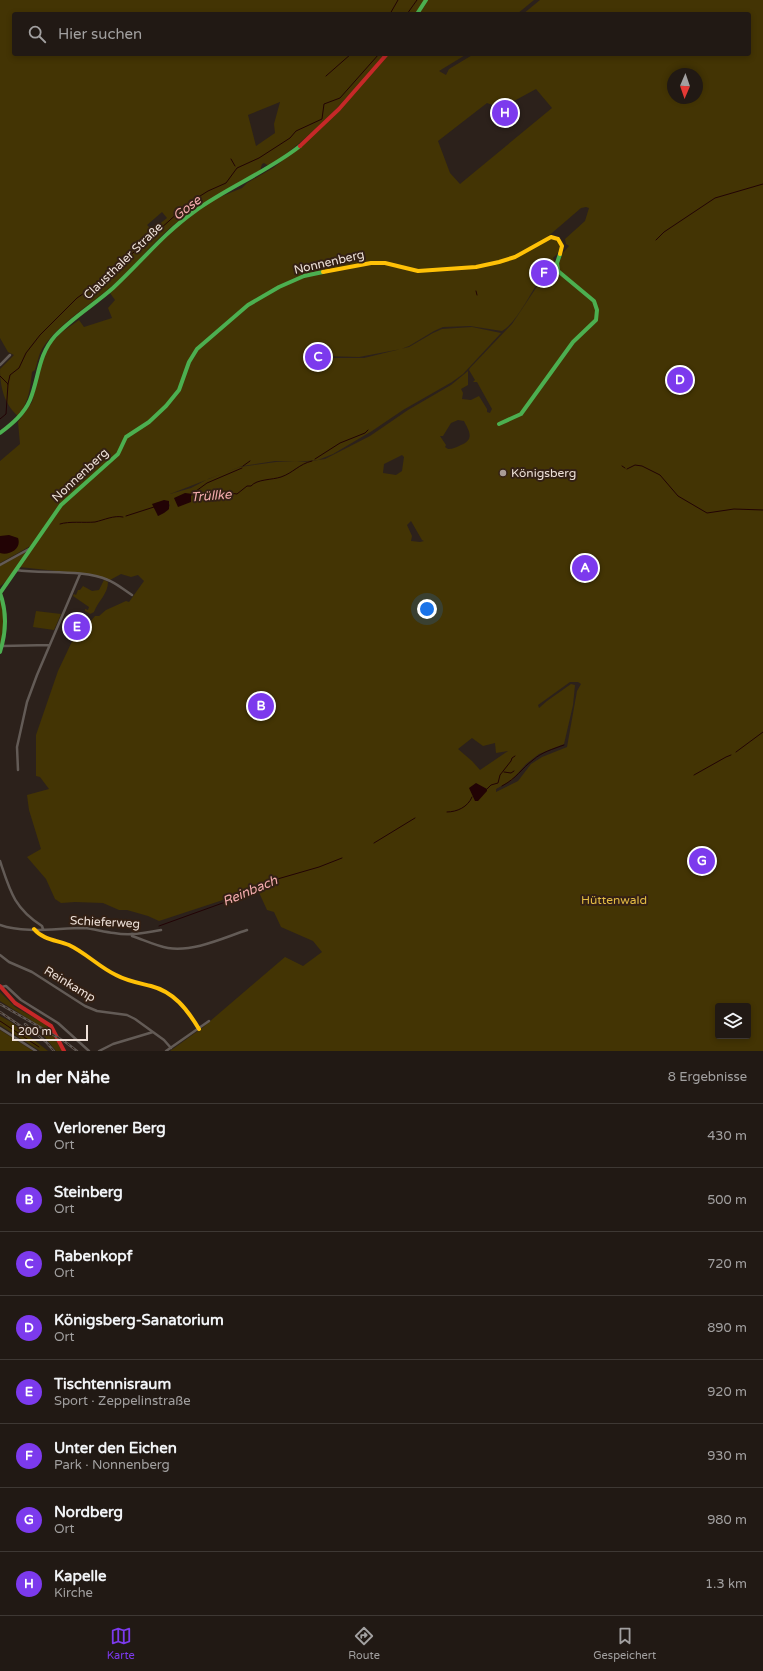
<!DOCTYPE html>
<html lang="de">
<head>
<meta charset="utf-8">
<style>
  :root { --surface:#211914; --page:#2d2622; --text:#f1f3f6; --muted:#a2a0a0; --line:#3e3834; --accent:#7c3aed }
  body { margin:0; font-family:"Varela Round",sans-serif; background:var(--page); color:var(--text) }
  .controls { position:absolute; right:12px; bottom:12px; display:grid; overflow:hidden; border-radius:4px; box-shadow:0 2px 6px #0003 }
  .controls button { width:36px; height:36px; display:grid; place-items:center; padding:0; border:0; border-bottom:1px solid var(--line); background:var(--surface); color:var(--text); font:20px sans-serif }
  .compass { position:absolute; left:667px; top:68px; width:36px; height:36px; border-radius:50%; background:var(--surface); box-shadow:0 2px 6px #0003; rotate:182deg }
  .scale { position:absolute; left:12px; bottom:10px; width:76px; box-sizing:border-box; padding-left:4px; border:2px solid #ede0d8; border-top:0; font-size:11px; line-height:14px; white-space:nowrap; color:#ede0d8; -webkit-text-stroke:3px #332014; paint-order:stroke }
  .you { position:absolute; left:427px; top:609px; width:14px; height:14px; margin:-10px; border:3px solid #fff; border-radius:50%; background:#1a73e8; box-shadow:0 0 0 6px #1a73e833 }
  .badge { display:grid; place-items:center; width:26px; height:26px; border-radius:50%; background:var(--accent); color:#fff; font-size:13px; font-weight:700 }
  .pin { position:absolute; translate:-50% -50%; border:2px solid #fff; box-shadow:0 1px 4px #0006 }
  .list { margin:0; padding:0; list-style:none }
  h2 { display:flex; justify-content:space-between; align-items:center; height:52px; margin:0; padding:0 16px; font-size:17px }
  h2 small { font-size:13px; font-weight:400; color:var(--muted) }
  .list li { display:grid; grid-template-columns:26px 1fr auto; gap:12px; align-items:center; box-sizing:border-box; height:64px; padding:0 16px; border-top:1px solid var(--line) }
  .list b { display:block; font-size:15px; white-space:nowrap }
  .list p { margin:0; font-size:13px; white-space:nowrap; color:var(--muted) }
  .list em { font-size:13px; font-style:normal; color:var(--muted) }
  .icon { flex:none; width:22px; height:22px; fill:none; stroke:currentColor; stroke-width:2; stroke-linecap:round; stroke-linejoin:round }
  .map { position:relative; flex:none; width:763px; height:1051px; overflow:hidden }
  .search { position:absolute; background:var(--surface); box-shadow:0 2px 6px #0003; left:12px; right:12px; top:12px; height:44px; display:flex; align-items:center; gap:10px; box-sizing:border-box; padding:0 14px; border-radius:4px; color:var(--muted); font-size:15px }
  .sheet { height:564px; background:var(--surface) }
  nav { display:flex; justify-content:space-around; align-items:center; box-sizing:border-box; height:56px; border-top:1px solid var(--line); background:var(--surface); font-size:11px; color:var(--muted) }
  nav a { display:grid; justify-items:center; gap:2px }
  nav .on { color:var(--accent) }
  .map>svg:first-child { display:block }
</style>
</head>
<body>
<div class="map">
<svg width="763" height="1051" viewBox="0 0 763 1051">
  <rect width="100%" height="100%" fill="#2c211b"/>
  <path fill="#433404" fill-rule="evenodd" d="M 0,0 L 425,0 L 416,14 L 14,14 L 14,54 L 385,54 C 350,95 314,136 269,166 L 264,163 L 262,164 L 260,171 C 230,189 198,204 171,227 C 149,246 133,269 111,287 C 90,305 52,328 40,353 C 38,358 37,364 35,370 L 32,372 C 30,389 29,402 18,416 C 4,404 0,386 0,369 L 14,355 L 8,352 L 0,338 ZM 280,102 L 274,124 L 275,133 L 256,146 L 248,115 ZM 162,212 L 167,218 L 152,230 L 147,225 Z
    M 428,0 L 534,0 L 517,14 L 419,14 Z
    M 540,0 L 763,0 L 763,1051 L 170,1051 L 202,1028 L 285,957 L 303,966 L 322,952 L 313,941 L 281,927 L 274,912 L 267,910 L 256,886 L 220,901 L 159,921 L 148,916 L 127,910 L 119,910 L 103,903 L 75,902 L 61,903 L 55,899 L 46,879 L 27,857 L 41,849 L 29,810 L 27,795 L 49,789 L 40,777 L 36,776 L 36,735 L 58,671 L 76,633 L 81,633 L 95,616 L 99,616 L 106,610 L 126,601 L 129,602 L 144,581 L 138,575 L 131,577 L 121,574 L 110,580 L 85,574 L 19,567 L 35,546 L 34,544 L 0,563 L 0,461 L 20,444 L 18,422 L 32,402 L 44,354 L 52,342 L 62,332 L 79,320 L 84,327 L 112,318 L 108,308 L 115,300 L 110,293 L 153,248 L 183,221 L 215,199 L 242,188 L 247,183 L 273,168 L 300,147 L 389,54 L 467,54 L 439,71 L 446,75 L 449,69 L 474,54 L 749,54 L 749,14 L 523,14 ZM 673,74 L 697,74 L 697,98 L 673,98 ZM 536,89 L 552,108 L 460,184 L 450,173 L 438,141 L 487,103 L 501,108 ZM 586,207 L 589,208 L 585,221 L 565,239 L 566,244 L 569,246 L 555,262 L 553,258 L 557,254 L 561,247 L 559,242 L 552,239 L 520,255 L 518,253 L 545,239 L 581,208 ZM 538,282 L 540,282 L 512,324 L 470,368 L 469,370 L 475,380 L 473,382 L 477,382 L 492,409 L 490,413 L 487,412 L 487,409 L 479,396 L 471,400 L 462,399 L 463,393 L 461,389 L 468,385 L 468,371 L 451,385 L 408,410 L 370,436 L 325,459 L 305,462 L 276,462 L 240,467 L 208,479 L 191,488 L 170,494 L 242,466 L 275,461 L 296,462 L 318,460 L 333,454 L 372,431 L 403,410 L 452,382 L 463,374 L 501,333 L 472,327 L 442,329 L 433,333 L 409,347 L 364,358 L 325,358 L 310,351 L 307,346 L 313,352 L 324,356 L 359,357 L 401,349 L 409,346 L 434,331 L 443,327 L 470,326 L 502,331 C 515,324 530,295 538,282 ZM 458,420 L 464,421 C 469,431 475,439 461,445 C 457,447 453,449 448,449 L 445,447 L 446,445 L 440,436 L 443,436 L 451,423 ZM 402,455 L 404,457 L 402,471 L 396,475 L 383,473 L 384,464 ZM 166,501 L 170,505 L 168,510 L 158,516 L 156,503 ZM 411,521 L 422,540 L 424,541 L 420,542 L 411,541 L 412,536 L 407,525 ZM 570,682 L 578,682 L 581,684 L 577,691 L 567,747 L 542,757 L 531,764 L 518,781 L 496,792 L 496,789 L 512,780 L 526,764 L 539,754 L 564,744 L 573,705 L 575,685 L 571,684 L 547,701 L 539,708 L 538,705 ZM 472,738 L 483,746 L 495,743 L 496,753 L 508,751 L 480,770 L 472,761 L 458,749 ZM 718,1006 L 748,1006 L 748,1036 L 718,1036 Z
    M 24,553 L 26,554 C 19,562 8,583 0,586 L 0,566 Z
    M 104,580 L 108,582 C 108,594 98,601 94,612 L 90,614 L 85,611 L 85,609 L 88,610 L 89,607 L 73,596 L 74,594 L 76,595 L 78,590 L 80,590 L 83,586 L 92,591 L 99,590 Z
    M 0,598 L 2,600 L 4,623 L 1,644 L 0,644 Z
    M 36,611 L 61,614 L 54,630 L 33,627 Z
    M 0,992 L 15,1007 L 45,1024 L 52,1033 L 62,1051 L 56,1051 L 40,1031 L 48,1035 L 49,1032 L 48,1031 L 0,1001 Z
    M 0,1016 L 11,1022 L 48,1051 L 40,1051 L 0,1025 Z
    M 0,1030 L 33,1051 L 0,1051 Z"/>
  <path fill="#220305" d="M 185,493 L 193,494 L 191,496 L 191,502 L 178,507 L 174,498 Z
    M 164,500 L 169,501 L 169,509 L 164,513 L 158,516 L 152,504 Z
    M 9,535 L 18,538 C 22,549 9,556 0,553 L 0,536 Z
    M 476,783 L 487,789 L 487,791 L 478,801 L 475,801 L 469,788 Z"/>
  <g fill="none" stroke-linecap="round" stroke-linejoin="round">
    <path stroke="#220305" stroke-width="1" d="M 390,14 L 398,0
      M 407,14 L 417,0
      M 326,76 L 351,54
      M 231,159 L 235,166
      M 656,240 L 664,232 L 715,198 L 763,184
      M 476,291 L 477,295
      M 0,376 L 8,384 L 6,414 L 0,419
      M 8,384 L 10,375 L 19,368 L 26,353 L 40,335 L 77,298 L 87,291 L 140,247 L 189,203 L 208,191 L 226,183 L 237,168 L 259,158 L 290,138 L 296,131 L 322,119 L 324,104 L 340,98 L 379,54
      M 315,459 L 340,443 L 365,433 L 368,430
      M 243,466 L 250,461
      M 622,466 L 625,468
      M 627,469 L 635,465 L 642,466 L 660,475 L 678,496 L 707,513 L 734,509 L 763,510
      M 192,494 L 207,483 L 242,468
      M 193,495 L 222,492 L 237,494 L 247,486 L 251,486 C 257,479 272,480 281,477 C 293,473 299,464 312,461
      M 126,516 L 154,507
      M 60,524 C 69,521 84,523 95,522 C 104,520 114,515 123,517
      M 736,752 L 763,732
      M 504,772 L 511,773 L 514,771
      M 694,775 L 726,757 L 731,755
      M 502,786 C 517,778 521,769 533,760 C 542,752 553,749 564,745
      M 487,789 L 491,785 L 498,783 L 500,775 L 511,761 L 512,758 L 515,756
      M 447,812 C 457,812 468,807 472,797
      M 374,843 L 415,818
      M 159,926 L 231,900 L 274,880 L 319,867 L 342,858
      M 0,1021 L 39,1047"/>
    <path stroke="#635b56" stroke-width="2.5" d="M 0,365 L 10,355
      M 0,565 L 29,549
      M 16,570 C 43,574 83,569 108,580 C 116,583 124,590 132,595
      M 2,646 L 49,645
      M 18,770 L 17,747 L 27,702 L 37,675 L 80,574
      M 0,861 C 10,891 14,908 42,926 L 43,929
      M 0,925 C 26,934 56,928 84,928 C 94,929 104,932 114,933 C 130,936 145,933 161,930
      M 132,934 L 132,936 C 144,940 156,946 168,948 C 194,952 223,938 247,930
      M 0,955 L 9,962 L 32,972 L 85,1006 L 97,1011 L 127,1015 L 135,1019 L 164,1040 L 171,1048
      M 1,987 L 6,986 L 21,1000 L 58,1023 L 89,1051
      M 0,1028 L 36,1051
      M 99,1051 L 113,1044 L 153,1032
      M 166,1051 L 209,1021"/>
    <path stroke="#4caf50" stroke-width="4" d="M 417,14 L 426,0
      M 499,424 L 521,414 L 573,342 L 596,320 L 597,310 L 594,301 L 558,271 L 557,263 L 560,254
      M 0,433 C 12,424 24,414 30,400 C 39,378 38,355 55,336 C 72,318 95,304 113,288 C 141,262 164,233 195,211 C 228,187 267,172 300,146
      M 0,652 C 6,633 7,612 0,593 L 61,505 L 118,454 L 126,437 L 149,422 L 166,406 L 179,390 L 189,362 L 197,349 L 248,305 L 279,287 L 304,276 L 323,272"/>
    <path stroke="#ffc107" stroke-width="4" d="M 323,272 L 371,263 L 385,263 L 418,271 L 476,267 L 499,262 L 515,257 L 551,237 L 558,239 L 562,246 L 560,254
      M 34,929 C 43,940 57,940 69,945 C 86,953 99,967 116,975 C 127,981 139,983 151,986 C 174,992 187,1009 199,1029"/>
    <path stroke="#c62828" stroke-width="4" d="M 300,146 L 339,109 L 387,54
      M 0,986 L 15,1003 L 51,1026 L 64,1051"/>
    <g stroke="#605853" stroke-width="2.5">
      <path id="rail" d="M 0,1004 L 64,1041 L 77,1051
        M 0,1012 L 28,1031
        M 25,1024 L 46,1042 L 54,1051"/>
    </g>
    <use href="#rail" stroke="#332014" stroke-width="1" stroke-dasharray="3" stroke-linecap="butt"/>
  </g>
  <circle fill="#a99d96" stroke="#332014" stroke-width="1.5" cx="503" cy="473" r="4"/>
  <g text-anchor="middle" dominant-baseline="central" stroke-width="4" stroke-linejoin="round" paint-order="stroke">
    <g font-size="12" fill="#ede0d8" stroke="#332014">
      <text transform="translate(123 261) rotate(-44)">Clausthaler Straße</text>
      <text transform="translate(329 262) rotate(-13)">Nonnenberg</text>
      <text transform="translate(80 475) rotate(-43)">Nonnenberg</text>
      <text transform="translate(105 922) rotate(3)">Schieferweg</text>
      <text transform="translate(70 984) rotate(31)">Reinkamp</text>
    </g>
    <g font-size="12" fill="#ede0d8" stroke="#332014" text-anchor="start">
      <text x="511" y="473">Königsberg</text>
    </g>
    <g font-size="12" fill="#e4bc44" stroke="#332014">
      <text x="614" y="900">Hüttenwald</text>
    </g>
    <g font-size="13" font-style="italic" fill="#f4acae" stroke="#332014">
      <text transform="translate(187 208) rotate(-37)">Gose</text>
      <text transform="translate(211 496) rotate(-4)">Trüllke</text>
      <text transform="translate(250 891) rotate(-23)">Reinbach</text>
    </g>
  </g>
</svg>
<div class="controls">
<button><svg class="icon" aria-label="layers" viewBox="0 0 24 24"><path d="M12 4l9 5-9 5-9-5zM3 14l9 5 9-5"/></svg></button>
</div>
<svg class="compass" viewBox="-18 -18 36 36"><path d="M0-13l5 13h-10z" fill="#e53935"/><path d="M0 13l5-13h-10z" fill="#a2a0a0"/></svg>
<div class="scale">200 m</div>
<div class="you"></div>
<div class="pin badge" style="left:585px;top:568px">A</div>
<div class="pin badge" style="left:261px;top:706px">B</div>
<div class="pin badge" style="left:318px;top:357px">C</div>
<div class="pin badge" style="left:680px;top:380px">D</div>
<div class="pin badge" style="left:77px;top:627px">E</div>
<div class="pin badge" style="left:544px;top:273px">F</div>
<div class="pin badge" style="left:702px;top:861px">G</div>
<div class="pin badge" style="left:505px;top:113px">H</div>
<div class="search"><svg class="icon" aria-label="search" viewBox="0 0 24 24"><circle cx="10" cy="10" r="6"/><path d="M15 15l6 6"/></svg>Hier suchen</div>
</div>
<section class="sheet">
<h2>In der Nähe<small>8 Ergebnisse</small></h2>
<ul class="list">
<li><span class="badge">A</span><div><b>Verlorener Berg</b><p>Ort</p></div><em>430 m</em></li>
<li><span class="badge">B</span><div><b>Steinberg</b><p>Ort</p></div><em>500 m</em></li>
<li><span class="badge">C</span><div><b>Rabenkopf</b><p>Ort</p></div><em>720 m</em></li>
<li><span class="badge">D</span><div><b>Königsberg-Sanatorium</b><p>Ort</p></div><em>890 m</em></li>
<li><span class="badge">E</span><div><b>Tischtennisraum</b><p>Sport · Zeppelinstraße</p></div><em>920 m</em></li>
<li><span class="badge">F</span><div><b>Unter den Eichen</b><p>Park · Nonnenberg</p></div><em>930 m</em></li>
<li><span class="badge">G</span><div><b>Nordberg</b><p>Ort</p></div><em>980 m</em></li>
<li><span class="badge">H</span><div><b>Kapelle</b><p>Kirche</p></div><em>1.3 km</em></li>
</ul>
</section>
<nav>
<a class="on"><svg class="icon" aria-label="map" viewBox="0 0 24 24"><path d="M3 6l6-2 6 2 6-2v14l-6 2-6-2-6 2zM9 4v14M15 6v14"/></svg>Karte</a>
<a><svg class="icon" aria-label="directions" viewBox="0 0 24 24"><path d="M12 3l9 9-9 9-9-9zM9 14v-3h6M13 9l2 2-2 2"/></svg>Route</a>
<a><svg class="icon" aria-label="saved" viewBox="0 0 24 24"><path d="M7 4h10v16l-5-4-5 4z"/></svg>Gespeichert</a>
</nav>
</body>
</html>
